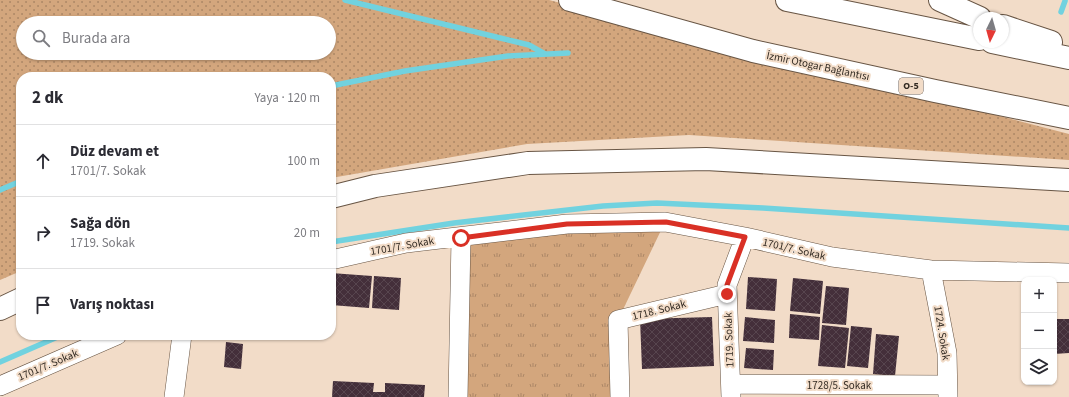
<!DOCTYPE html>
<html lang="tr">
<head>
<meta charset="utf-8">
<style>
  :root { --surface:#fff; --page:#f7f7f7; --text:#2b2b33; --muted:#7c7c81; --line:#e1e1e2 }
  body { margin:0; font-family:"Source Sans 3",sans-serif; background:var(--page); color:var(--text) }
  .controls { position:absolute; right:12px; bottom:12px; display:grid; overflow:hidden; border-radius:8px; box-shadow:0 1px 3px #0004 }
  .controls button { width:36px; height:36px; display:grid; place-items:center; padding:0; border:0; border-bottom:1px solid var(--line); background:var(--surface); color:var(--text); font:20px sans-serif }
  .compass { position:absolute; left:973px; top:12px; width:36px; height:36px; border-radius:50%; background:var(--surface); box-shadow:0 1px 3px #0004; rotate:185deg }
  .stop { position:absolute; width:12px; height:12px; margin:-9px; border:3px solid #d93025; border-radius:50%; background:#fff }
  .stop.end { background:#d93025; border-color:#fff; box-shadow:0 1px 4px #0008 }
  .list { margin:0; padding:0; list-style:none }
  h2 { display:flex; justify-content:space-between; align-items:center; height:52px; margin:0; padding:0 16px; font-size:17px }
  h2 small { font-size:13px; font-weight:400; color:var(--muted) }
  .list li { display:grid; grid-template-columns:26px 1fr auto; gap:12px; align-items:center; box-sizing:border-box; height:72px; padding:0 16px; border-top:1px solid var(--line) }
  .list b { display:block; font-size:15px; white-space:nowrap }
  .list p { margin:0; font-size:13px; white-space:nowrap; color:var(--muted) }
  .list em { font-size:13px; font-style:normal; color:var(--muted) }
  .icon { flex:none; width:22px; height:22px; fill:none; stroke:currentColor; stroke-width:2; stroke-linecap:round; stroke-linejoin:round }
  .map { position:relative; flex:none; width:1069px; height:397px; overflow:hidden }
  .search { position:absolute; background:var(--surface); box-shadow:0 1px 3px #0004; left:16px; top:16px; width:320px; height:44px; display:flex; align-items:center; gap:10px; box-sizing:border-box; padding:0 14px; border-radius:22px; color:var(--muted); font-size:15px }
  .panel { position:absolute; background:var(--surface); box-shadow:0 1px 3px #0004; left:16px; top:72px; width:320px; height:268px; border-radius:16px }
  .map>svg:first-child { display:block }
</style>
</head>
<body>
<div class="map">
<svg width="1069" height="397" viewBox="0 0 1069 397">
  <defs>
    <pattern id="grass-dots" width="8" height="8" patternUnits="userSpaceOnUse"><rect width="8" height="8" fill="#d3a67d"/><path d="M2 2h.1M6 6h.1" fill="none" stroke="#ac8766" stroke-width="1.8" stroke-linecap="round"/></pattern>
    <pattern id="park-tufts" width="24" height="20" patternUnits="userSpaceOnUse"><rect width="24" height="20" fill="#d3a67d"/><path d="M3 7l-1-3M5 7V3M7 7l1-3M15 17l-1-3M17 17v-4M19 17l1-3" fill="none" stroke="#ac8766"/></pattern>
    <pattern id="building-cross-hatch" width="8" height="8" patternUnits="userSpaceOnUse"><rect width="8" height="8" fill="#442f3a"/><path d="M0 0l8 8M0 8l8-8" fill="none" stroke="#57454e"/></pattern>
  </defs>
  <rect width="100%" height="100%" fill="#f2dcc8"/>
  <path fill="url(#grass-dots)" fill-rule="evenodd" d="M 0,0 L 549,0 L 1069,134 L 1069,160 L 689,135 L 527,144 L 331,178 L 331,77 L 21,77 L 21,271 L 0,280 ZM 23,23 L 329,23 L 329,53 L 23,53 Z"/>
  <path fill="url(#park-tufts)" d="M 665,222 L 618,320 L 620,397 L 458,397 L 461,238 Z"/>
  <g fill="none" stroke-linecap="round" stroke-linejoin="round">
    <path stroke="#71d2df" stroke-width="5.5" d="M 345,0 L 529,45 L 545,54
      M 1061,12 L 1065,1
      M 331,86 L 405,71 L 508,56 L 568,53
      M 0,190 L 21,181
      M 331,242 L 454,223 L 603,206 L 657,203 L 763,208 L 1069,228
      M 0,362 L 62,335"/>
  </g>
  <path fill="url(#building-cross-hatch)" d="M 331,273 L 372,276 L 369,308 L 331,305 Z
    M 374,276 L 401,278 L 399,310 L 372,308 Z
    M 748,277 L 777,279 L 775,311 L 746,309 Z
    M 793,278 L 823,281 L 820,314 L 790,311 Z
    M 826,286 L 849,288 L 846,325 L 822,323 Z
    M 790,314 L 820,317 L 819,340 L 789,338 Z
    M 712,317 L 714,366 L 642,369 L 640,319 Z
    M 745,317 L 775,320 L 774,343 L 743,341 Z
    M 1054,319 L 1069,319 L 1069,353 L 1054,354 Z
    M 822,325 L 849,328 L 845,368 L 818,366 Z
    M 851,326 L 872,328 L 868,368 L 847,366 Z
    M 876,334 L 899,336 L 895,376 L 873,374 Z
    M 226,342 L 243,344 L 241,369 L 224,367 Z
    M 746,348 L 774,350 L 773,370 L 744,368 Z
    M 333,381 L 374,383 L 373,392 L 385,392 L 385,383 L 425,385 L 424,397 L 332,397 Z"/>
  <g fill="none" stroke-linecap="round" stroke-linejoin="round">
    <g stroke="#685544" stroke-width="20">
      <path id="minor" d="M 331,260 L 406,243 L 567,224 L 665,222 L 745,237 L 832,257 L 931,270 L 1069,273
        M 931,270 L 947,353 L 948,397
        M 731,384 L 947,385
        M 0,386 L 117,335
        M 174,397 L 182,335
        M 458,397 L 461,238
        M 620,397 L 618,320 L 727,294
        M 731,397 L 727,285 L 745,237"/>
    </g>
    <g stroke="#685544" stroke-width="24">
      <path id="highway" d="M 570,0 L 753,51 L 935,91 L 1069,118
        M 787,0 L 979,39
        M 940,0 L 980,18
        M 1003,26 L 1051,42
        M 992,42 L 1069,58
        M 331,197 L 375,186 L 528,163 L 706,159 L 1069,180
        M 0,309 L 21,299"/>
    </g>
    <use href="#minor" stroke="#fff" stroke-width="19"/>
    <use href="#highway" stroke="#fff" stroke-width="22"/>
  </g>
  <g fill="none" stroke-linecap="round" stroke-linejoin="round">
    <path stroke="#d93025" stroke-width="5" d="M 461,238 L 567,224 L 666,222 L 745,237 L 727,285 L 727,294"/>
  </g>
  <g text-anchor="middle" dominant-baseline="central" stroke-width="4" stroke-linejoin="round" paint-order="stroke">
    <rect fill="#f2dcc8" stroke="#6c5f54" stroke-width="1" x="899" y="78" width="24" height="16" rx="3"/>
    <g font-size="10" font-weight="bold" fill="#322a22">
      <text x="911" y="86">O-5</text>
    </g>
    <g font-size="11" fill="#322a22" stroke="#f2dcc8">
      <text transform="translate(818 66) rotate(12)">İzmir Otogar Bağlantısı</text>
      <text transform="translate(402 246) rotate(-10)">1701/7. Sokak</text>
      <text transform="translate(794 249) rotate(13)">1701/7. Sokak</text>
      <text transform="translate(659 310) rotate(-14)">1718. Sokak</text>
      <text transform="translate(942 333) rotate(81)">1724. Sokak</text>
      <text transform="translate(729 340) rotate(-92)">1719. Sokak</text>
      <text transform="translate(48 365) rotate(-23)">1701/7. Sokak</text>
      <text x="839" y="385">1728/5. Sokak</text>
    </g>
  </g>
</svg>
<div class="controls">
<button>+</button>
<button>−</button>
<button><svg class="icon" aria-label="layers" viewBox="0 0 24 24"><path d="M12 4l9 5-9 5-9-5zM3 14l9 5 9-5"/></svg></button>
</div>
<svg class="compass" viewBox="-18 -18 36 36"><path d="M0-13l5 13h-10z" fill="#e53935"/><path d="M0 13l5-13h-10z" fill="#7c7c81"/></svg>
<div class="stop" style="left:461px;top:238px"></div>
<div class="stop end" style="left:727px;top:294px"></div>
<div class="search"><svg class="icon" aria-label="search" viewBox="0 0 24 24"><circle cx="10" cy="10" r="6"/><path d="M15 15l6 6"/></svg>Burada ara</div>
<section class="panel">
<h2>2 dk<small>Yaya · 120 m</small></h2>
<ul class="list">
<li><svg class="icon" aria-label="ahead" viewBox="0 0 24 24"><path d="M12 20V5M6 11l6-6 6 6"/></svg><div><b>Düz devam et</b><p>1701/7. Sokak</p></div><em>100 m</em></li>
<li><svg class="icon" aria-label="right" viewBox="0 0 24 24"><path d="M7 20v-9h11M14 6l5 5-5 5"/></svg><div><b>Sağa dön</b><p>1719. Sokak</p></div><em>20 m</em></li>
<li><svg class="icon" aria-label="arrive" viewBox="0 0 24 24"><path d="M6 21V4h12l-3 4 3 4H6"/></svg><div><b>Varış noktası</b></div></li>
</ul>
</section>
</div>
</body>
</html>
